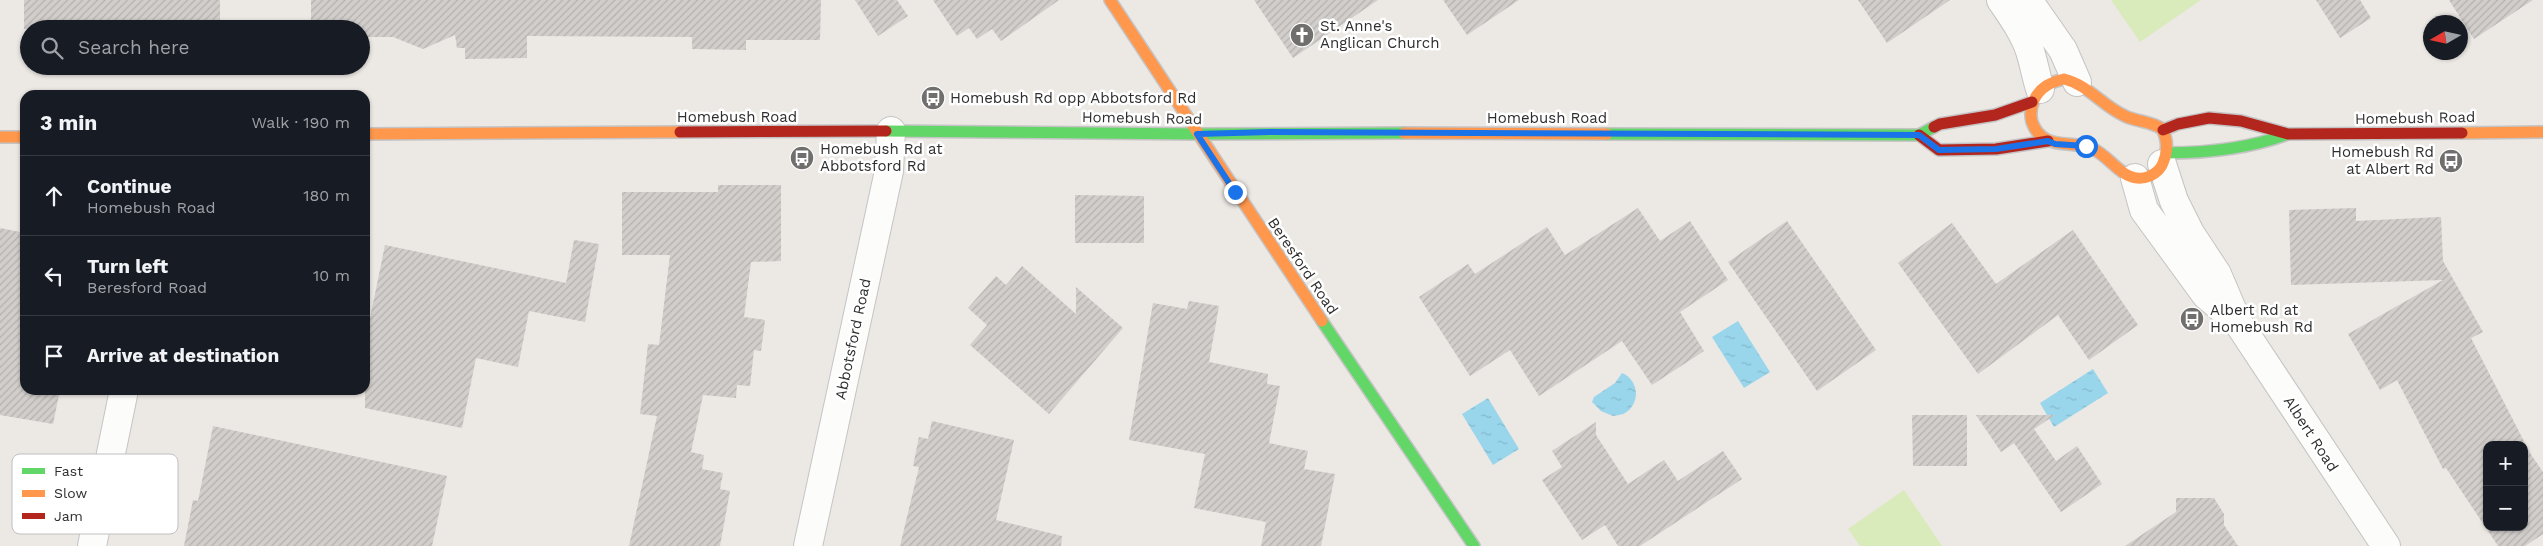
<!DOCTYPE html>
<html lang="en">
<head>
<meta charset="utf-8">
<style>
  :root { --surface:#171b24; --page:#20242c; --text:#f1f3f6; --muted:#9ea1a6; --line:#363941 }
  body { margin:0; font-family:"Work Sans",sans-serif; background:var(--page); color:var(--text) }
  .controls { position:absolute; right:15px; bottom:15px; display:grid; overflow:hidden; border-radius:10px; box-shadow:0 1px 4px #0004 }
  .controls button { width:45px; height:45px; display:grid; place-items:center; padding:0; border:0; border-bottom:1px solid var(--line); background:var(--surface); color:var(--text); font:25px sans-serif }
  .compass { position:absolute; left:2423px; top:15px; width:45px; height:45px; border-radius:50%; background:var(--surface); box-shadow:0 1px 4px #0004; rotate:261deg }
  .stop { position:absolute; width:15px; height:15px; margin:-11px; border:4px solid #1a73e8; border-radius:50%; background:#fff }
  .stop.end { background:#1a73e8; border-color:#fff; box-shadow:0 1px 5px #0008 }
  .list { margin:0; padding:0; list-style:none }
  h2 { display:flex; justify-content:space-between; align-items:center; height:65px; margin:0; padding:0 20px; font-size:21px }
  h2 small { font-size:16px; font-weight:400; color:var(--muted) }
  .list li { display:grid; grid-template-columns:32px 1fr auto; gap:15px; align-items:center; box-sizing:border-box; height:80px; padding:0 20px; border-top:1px solid var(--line) }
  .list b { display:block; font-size:19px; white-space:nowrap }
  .list p { margin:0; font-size:16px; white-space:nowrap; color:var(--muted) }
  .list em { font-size:16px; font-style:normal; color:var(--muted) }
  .icon { flex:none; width:28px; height:28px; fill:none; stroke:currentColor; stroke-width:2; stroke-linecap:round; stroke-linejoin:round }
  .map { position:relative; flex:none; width:2543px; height:546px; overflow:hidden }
  .search { position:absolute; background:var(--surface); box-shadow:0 1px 4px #0004; left:20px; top:20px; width:350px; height:55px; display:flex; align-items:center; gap:12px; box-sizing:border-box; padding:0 18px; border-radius:28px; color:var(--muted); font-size:19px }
  .panel { position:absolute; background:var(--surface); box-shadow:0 1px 4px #0004; left:20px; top:90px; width:350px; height:305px; border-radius:15px }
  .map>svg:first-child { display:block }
</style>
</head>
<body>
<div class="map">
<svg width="2543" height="546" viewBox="0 0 2543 546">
  <defs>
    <pattern id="water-ripples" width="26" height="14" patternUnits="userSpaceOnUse" patternTransform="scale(1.25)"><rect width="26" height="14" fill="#99d6ec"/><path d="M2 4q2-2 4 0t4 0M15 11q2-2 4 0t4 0" fill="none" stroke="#84b8cb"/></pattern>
    <pattern id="building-hatch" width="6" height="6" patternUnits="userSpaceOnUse" patternTransform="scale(1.25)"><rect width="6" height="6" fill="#d1cecb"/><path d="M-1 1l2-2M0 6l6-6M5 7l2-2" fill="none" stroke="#b4b1af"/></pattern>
  </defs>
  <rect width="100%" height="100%" fill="#ece8e4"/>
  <path fill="#d9eabb" d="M 2111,0 L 2201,0 L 2140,42 Z
    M 1904,490 L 1942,546 L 1860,546 L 1848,529 Z"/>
  <path fill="url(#water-ripples)" d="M 1738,321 L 1770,372 L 1744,388 L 1712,337 Z
    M 2093,369 L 2108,393 L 2054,427 L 2040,403 Z
    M 1622,373 C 1639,380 1641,403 1625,413 C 1622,415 1616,415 1613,416 L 1601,411 L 1592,402 L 1594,397 L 1615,383 Z
    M 1488,398 L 1519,449 L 1493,465 L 1462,414 Z"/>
  <path fill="url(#building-hatch)" fill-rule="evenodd" d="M 24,0 L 220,0 L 220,29 L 24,29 Z
    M 311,0 L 821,0 L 820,40 L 746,40 L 746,50 L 692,49 L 692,37 L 527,36 L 527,58 L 465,59 L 465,48 L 457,48 L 455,35 L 423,49 L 393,37 L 361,37 L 361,29 L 311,29 Z
    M 855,0 L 897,0 L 908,16 L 878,36 Z
    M 933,0 L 1059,0 L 1001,41 L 992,29 L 977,39 L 969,28 L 957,36 Z
    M 1254,0 L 1378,0 L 1293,58 Z
    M 1443,0 L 1519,0 L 1467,35 Z
    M 1858,0 L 1950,0 L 1887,43 Z
    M 2316,0 L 2360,0 L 2371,18 L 2340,38 Z
    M 2449,0 L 2533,0 L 2474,39 Z
    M 718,185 L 781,185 L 781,261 L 751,262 L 744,317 L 765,320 L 761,351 L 754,350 L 750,386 L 737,385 L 736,398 L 703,395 L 691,452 L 704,455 L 702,469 L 723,473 L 720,489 L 730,491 L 720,546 L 629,546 L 657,416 L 640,414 L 648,344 L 659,345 L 670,255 L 622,255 L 622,192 L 718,192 Z
    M 1075,195 L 1144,196 L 1144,243 L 1075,243 Z
    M 1638,208 L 1660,241 L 1690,221 L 1728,280 L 1680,312 L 1704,351 L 1652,385 L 1622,341 L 1539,396 L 1510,350 L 1470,376 L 1419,297 L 1468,264 L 1475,274 L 1547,227 L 1565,255 Z
    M 2356,208 L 2356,221 L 2441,217 L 2443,261 L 2483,332 L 2471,338 L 2530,453 L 2543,472 L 2543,534 L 2525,546 L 2498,546 L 2446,468 L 2443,469 L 2397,380 L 2380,390 L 2348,334 L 2443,280 L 2291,285 L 2289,210 ZM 2487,445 L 2524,445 L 2524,527 L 2487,527 Z
    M 1787,221 L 1876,350 L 1817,391 L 1728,262 Z
    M 1952,223 L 1996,284 L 2073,230 L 2138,325 L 2089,360 L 2058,315 L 1978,374 L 1898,263 Z
    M 0,228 L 25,233 L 25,390 L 60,390 L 53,424 L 0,415 Z
    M 574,240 L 599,244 L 585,322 L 529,311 L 518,367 L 476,358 L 462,428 L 365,408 L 365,343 L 385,245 L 566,283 Z
    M 1022,266 L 1076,314 L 1076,287 L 1123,328 L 1049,414 L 970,345 L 987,325 L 968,308 L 996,276 L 1006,285 Z
    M 1189,301 L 1219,306 L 1209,362 L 1268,374 L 1267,384 L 1280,386 L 1269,443 L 1308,451 L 1304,469 L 1335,474 L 1321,546 L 1261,546 L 1266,522 L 1194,508 L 1205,454 L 1129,440 L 1153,303 L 1187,309 Z
    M 1912,415 L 1967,415 L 1967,466 L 1913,466 Z
    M 1976,415 L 2055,415 L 2034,429 L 2056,461 L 2077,446 L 2102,484 L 2061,512 L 2014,443 L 2001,452 Z
    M 932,421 L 1014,440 L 996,520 L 1062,536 L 1061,546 L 900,546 L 919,467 L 913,466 L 919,437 L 928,439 Z
    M 1596,422 L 1596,435 L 1628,484 L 1664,460 L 1678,481 L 1723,451 L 1742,479 L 1640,546 L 1618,546 L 1605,525 L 1582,540 L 1542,480 L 1562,467 L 1552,451 Z
    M 213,426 L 447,476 L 432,546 L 184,546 L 193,500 L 198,501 Z
    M 2176,498 L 2214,498 L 2224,514 L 2224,525 L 2238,546 L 2125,546 L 2176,512 Z"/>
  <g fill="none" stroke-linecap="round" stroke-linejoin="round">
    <g stroke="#c5c4c5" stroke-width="30">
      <path id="street" d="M 2001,0 C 2012,16 2024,33 2030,51 C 2034,64 2036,76 2040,89
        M 2028,0 L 2063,50 L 2077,82
        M 2162,164 L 2174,201 L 2190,233 L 2217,274 L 2237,321 L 2386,546
        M 2135,178 L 2144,210 L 2206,295 L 2232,317
        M 92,546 L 124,390
        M 808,546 L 889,171 L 891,131"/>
    </g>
    <g stroke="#c5c4c5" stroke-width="14">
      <path id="fast" d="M 886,131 L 1197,134 L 1404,133
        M 1607,134 L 1919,135 L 1934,127
        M 2166,153 C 2208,153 2248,149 2288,134
        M 1322,321 L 1474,546"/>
    </g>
    <g stroke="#c5c4c5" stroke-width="14">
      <path id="slow" d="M 1110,0 L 1322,321
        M 2064,79 C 2089,85 2102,106 2125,116 C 2137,122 2151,121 2162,129 C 2168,140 2168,151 2163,163 C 2161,169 2156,173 2150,176 C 2124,187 2112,156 2091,148 C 2070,140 2042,151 2032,122 C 2030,115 2031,107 2034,100 C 2040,87 2051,82 2064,79 Z
        M 1404,133 L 1607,134
        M 2462,133 L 2543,132
        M 365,134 L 680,132
        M 0,137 L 25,137"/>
    </g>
    <g stroke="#c5c4c5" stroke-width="14">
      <path id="jam" d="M 1934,127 L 1940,124 L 1995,115 L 2032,102
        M 2163,130 L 2178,124 L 2209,118 L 2241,121 L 2288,134 L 2462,133
        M 680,132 L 886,131
        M 1919,135 L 1939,150 L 1996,149 L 2048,141"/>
    </g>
    <use href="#street" stroke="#fcfcfb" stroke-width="28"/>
    <use href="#fast" stroke="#63d668" stroke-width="11"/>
    <use href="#slow" stroke="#ff974d" stroke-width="11"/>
    <use href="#jam" stroke="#b3261e" stroke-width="11"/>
  </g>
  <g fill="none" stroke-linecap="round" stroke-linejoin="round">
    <path stroke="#1a73e8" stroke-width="6" d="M 1235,192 L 1197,134 L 1270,132 L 1919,135 L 1939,150 L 1996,149 L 2048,141 L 2055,144 L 2086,146"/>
  </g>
  <defs>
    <g id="church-disc" transform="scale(1.25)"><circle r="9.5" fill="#706f6e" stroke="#fff"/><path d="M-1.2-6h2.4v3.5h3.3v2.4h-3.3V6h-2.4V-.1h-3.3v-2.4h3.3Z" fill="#fff"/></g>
    <g id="bus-disc" transform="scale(1.25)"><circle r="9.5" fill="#706f6e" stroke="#fff"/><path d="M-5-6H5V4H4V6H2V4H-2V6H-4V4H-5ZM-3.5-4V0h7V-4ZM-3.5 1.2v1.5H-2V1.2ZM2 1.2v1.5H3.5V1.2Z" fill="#fff"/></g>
  </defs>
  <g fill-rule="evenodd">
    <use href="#church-disc" x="1302" y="35"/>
    <use href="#bus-disc" x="933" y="98"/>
    <use href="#bus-disc" x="802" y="158"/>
    <use href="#bus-disc" x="2451" y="161"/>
    <use href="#bus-disc" x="2192" y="319"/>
  </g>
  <g text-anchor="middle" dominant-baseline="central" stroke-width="5" stroke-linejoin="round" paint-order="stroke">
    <g font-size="15" fill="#2e2e2e" stroke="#fff" text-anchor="start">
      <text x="1320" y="26">St. Anne's<tspan x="1320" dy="17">Anglican Church</tspan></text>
      <text x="950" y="98">Homebush Rd opp Abbotsford Rd</text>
      <text x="820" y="149">Homebush Rd at<tspan x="820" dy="17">Abbotsford Rd</tspan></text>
      <text x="2434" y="152" text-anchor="end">Homebush Rd<tspan x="2434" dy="17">at Albert Rd</tspan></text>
      <text x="2210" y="310">Albert Rd at<tspan x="2210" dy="17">Homebush Rd</tspan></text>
    </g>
    <g font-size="15" fill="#2e2e2e" stroke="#fff">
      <text x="737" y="117">Homebush Road</text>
      <text transform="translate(1142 118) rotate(1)">Homebush Road</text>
      <text x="1547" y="118">Homebush Road</text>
      <text transform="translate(2415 118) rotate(-1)">Homebush Road</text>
      <text transform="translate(1303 266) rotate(56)">Beresford Road</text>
      <text transform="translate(853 339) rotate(-78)">Abbotsford Road</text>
      <text transform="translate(2311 434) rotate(57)">Albert Road</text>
    </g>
  </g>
  <rect x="12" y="454" width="166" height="80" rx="8" fill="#fff" stroke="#c0c0c0" stroke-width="1"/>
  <rect x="22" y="468" width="23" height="6" fill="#63d668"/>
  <rect x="22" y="490" width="23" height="7" fill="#ff974d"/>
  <rect x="22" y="513" width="23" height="6" fill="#b3261e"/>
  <g font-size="14" fill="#2e2e2e">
    <text x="54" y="476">Fast</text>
    <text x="54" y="498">Slow</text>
    <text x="54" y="521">Jam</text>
  </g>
</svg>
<div class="controls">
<button>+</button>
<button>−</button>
</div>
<svg class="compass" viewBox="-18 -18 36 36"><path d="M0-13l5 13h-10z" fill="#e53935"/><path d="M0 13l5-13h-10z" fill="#9ea1a6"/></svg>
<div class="stop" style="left:2086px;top:146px"></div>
<div class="stop end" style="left:1235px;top:192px"></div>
<div class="search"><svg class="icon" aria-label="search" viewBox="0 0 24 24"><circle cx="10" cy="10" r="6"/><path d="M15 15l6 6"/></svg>Search here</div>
<section class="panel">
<h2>3 min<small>Walk · 190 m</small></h2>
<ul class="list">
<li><svg class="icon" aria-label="ahead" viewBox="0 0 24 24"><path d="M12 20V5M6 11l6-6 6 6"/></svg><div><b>Continue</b><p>Homebush Road</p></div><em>180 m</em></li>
<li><svg class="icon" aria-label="left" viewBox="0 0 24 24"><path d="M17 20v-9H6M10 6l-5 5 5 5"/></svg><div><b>Turn left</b><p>Beresford Road</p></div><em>10 m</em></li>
<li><svg class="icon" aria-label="arrive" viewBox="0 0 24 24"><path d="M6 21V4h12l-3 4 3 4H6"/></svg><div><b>Arrive at destination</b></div></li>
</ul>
</section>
</div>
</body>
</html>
